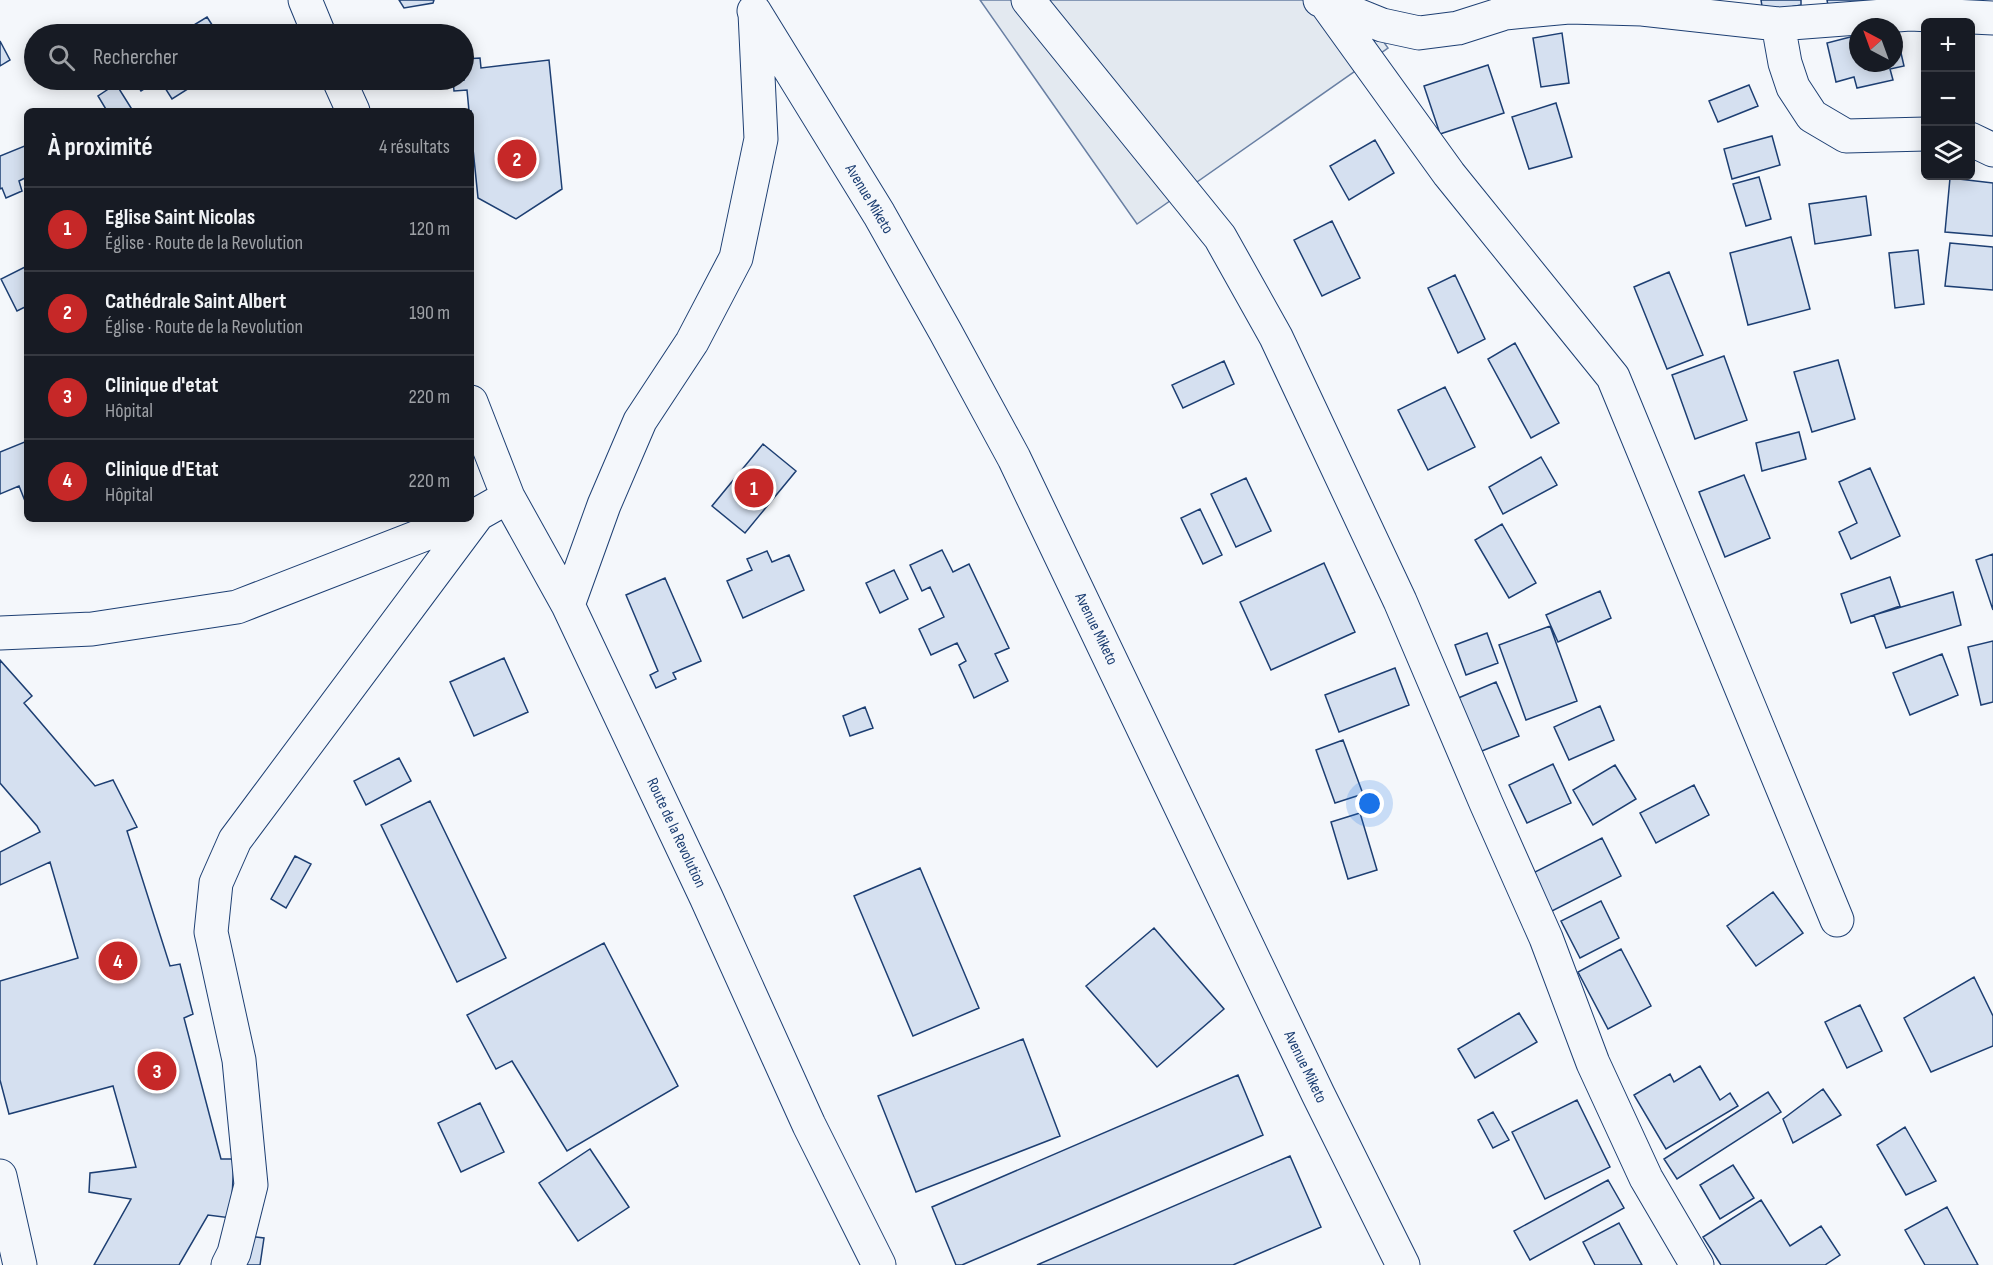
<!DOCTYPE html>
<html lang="fr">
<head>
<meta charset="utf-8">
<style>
  :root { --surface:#171b24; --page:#20242c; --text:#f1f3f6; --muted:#9ea1a6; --line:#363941; --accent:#c62828 }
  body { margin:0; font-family:"Sofia Sans Condensed",sans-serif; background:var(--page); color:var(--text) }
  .controls { position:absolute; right:18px; top:18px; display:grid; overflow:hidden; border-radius:9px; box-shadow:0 3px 15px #0003 }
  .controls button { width:54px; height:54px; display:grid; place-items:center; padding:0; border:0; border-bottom:2px solid var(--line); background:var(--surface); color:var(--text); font:30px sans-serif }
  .compass { position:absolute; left:1849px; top:18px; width:54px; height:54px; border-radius:50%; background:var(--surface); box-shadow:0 3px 15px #0003; rotate:319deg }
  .you { position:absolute; left:1370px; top:804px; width:21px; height:21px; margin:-15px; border:4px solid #fff; border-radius:50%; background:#1a73e8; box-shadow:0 0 0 9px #1a73e833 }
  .badge { display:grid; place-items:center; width:39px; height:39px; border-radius:50%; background:var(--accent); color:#fff; font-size:20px; font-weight:700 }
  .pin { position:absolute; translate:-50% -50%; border:3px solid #fff; box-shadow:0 2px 6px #0006 }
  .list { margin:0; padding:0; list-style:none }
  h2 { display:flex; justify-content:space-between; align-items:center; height:78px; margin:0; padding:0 24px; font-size:26px }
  h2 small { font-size:20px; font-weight:400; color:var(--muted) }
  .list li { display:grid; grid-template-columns:39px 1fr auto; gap:18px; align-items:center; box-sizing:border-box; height:84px; padding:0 24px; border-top:2px solid var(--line) }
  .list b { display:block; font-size:22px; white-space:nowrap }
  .list p { margin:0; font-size:20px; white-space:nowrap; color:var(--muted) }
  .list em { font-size:20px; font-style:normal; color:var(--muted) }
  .icon { flex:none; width:33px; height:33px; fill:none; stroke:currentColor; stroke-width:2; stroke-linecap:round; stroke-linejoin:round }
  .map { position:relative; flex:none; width:1993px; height:1265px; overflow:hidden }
  .search { position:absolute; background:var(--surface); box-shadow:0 3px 15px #0003; left:24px; top:24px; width:450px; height:66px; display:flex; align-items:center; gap:15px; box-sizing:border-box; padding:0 21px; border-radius:33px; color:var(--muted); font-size:22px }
  .panel { position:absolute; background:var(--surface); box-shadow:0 3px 15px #0003; left:24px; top:108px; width:450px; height:414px; border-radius:9px }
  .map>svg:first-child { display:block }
</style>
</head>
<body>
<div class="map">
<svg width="1993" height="1265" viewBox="0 0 1993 1265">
  <rect width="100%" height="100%" fill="#f4f7fb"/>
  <path fill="#e3e9f0" stroke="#687fa3" stroke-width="1.5" d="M 980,0 L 1354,0 L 1388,48 L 1137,224 Z"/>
  <path fill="#d5e0f0" stroke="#1d3f73" stroke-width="1.5" d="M 399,0 L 434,0 L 433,3 L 404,8 Z
    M 1761,0 L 1801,0 L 1801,5 L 1763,12 Z
    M 1827,0 L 1885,0 L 1829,11 Z
    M 207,17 L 218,34 L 179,34 Z
    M 1895,27 L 1904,66 L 1890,69 L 1893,80 L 1857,88 L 1854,77 L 1836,82 L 1827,43 L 1858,35 L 1858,63 L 1894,63 Z
    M 1562,33 L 1569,83 L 1541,87 L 1533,38 Z
    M 0,41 L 10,60 L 0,66 Z
    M 480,58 L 481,68 L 549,60 L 562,189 L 516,219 L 478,198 L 471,129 L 471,111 L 469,111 L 467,90 L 454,91 L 453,80 L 464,80 L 464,59 Z
    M 1488,65 L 1504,113 L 1440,134 L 1424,86 Z
    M 134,80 L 158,80 L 141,91 Z
    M 160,80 L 202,80 L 172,99 Z
    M 116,84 L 133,111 L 107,111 L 98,96 Z
    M 1749,85 L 1758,106 L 1718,122 L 1709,101 Z
    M 1556,103 L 1572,157 L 1529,169 L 1512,117 Z
    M 1772,136 L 1780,165 L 1732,179 L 1724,149 Z
    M 1375,140 L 1394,173 L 1349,200 L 1330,166 Z
    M 27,145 L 27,177 L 19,181 L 22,191 L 6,198 L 2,188 L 0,189 L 0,156 Z
    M 1759,177 L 1771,219 L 1746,226 L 1733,184 Z
    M 1950,178 L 1993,183 L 1993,236 L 1945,232 Z
    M 1866,196 L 1871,235 L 1815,244 L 1809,204 Z
    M 1332,221 L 1360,278 L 1322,296 L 1294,240 Z
    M 1791,237 L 1810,309 L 1748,325 L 1730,253 Z
    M 1950,243 L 1993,247 L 1993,290 L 1945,286 Z
    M 1918,250 L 1924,304 L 1895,308 L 1889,253 Z
    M 27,266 L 27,306 L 17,311 L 1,279 Z
    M 1669,272 L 1703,355 L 1667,369 L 1634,287 Z
    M 1455,275 L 1485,339 L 1458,353 L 1428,288 Z
    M 1515,343 L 1559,423 L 1531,438 L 1488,359 Z
    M 1724,356 L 1747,420 L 1695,439 L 1672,375 Z
    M 1838,360 L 1855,419 L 1812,432 L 1794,372 Z
    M 1224,361 L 1234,384 L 1183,408 L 1172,385 Z
    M 1445,387 L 1475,447 L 1428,470 L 1398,410 Z
    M 1799,432 L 1806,459 L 1762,471 L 1756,443 Z
    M 27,441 L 27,506 L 19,486 L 0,494 L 0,452 Z
    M 763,444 L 796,471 L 745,533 L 712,506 Z
    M 1541,457 L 1557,485 L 1503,514 L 1489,487 Z
    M 1870,468 L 1900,536 L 1851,559 L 1839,532 L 1857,523 L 1839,482 Z
    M 1744,475 L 1770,538 L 1725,557 L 1699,492 Z
    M 1246,478 L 1271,531 L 1236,547 L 1211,494 Z
    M 1200,509 L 1222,555 L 1203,564 L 1181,518 Z
    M 1502,524 L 1536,583 L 1509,598 L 1475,540 Z
    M 942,550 L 953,572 L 969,564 L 1009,648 L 995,654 L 1008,681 L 974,698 L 959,665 L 966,661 L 957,643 L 931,655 L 919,629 L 944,617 L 930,587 L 922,591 L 910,565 Z
    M 767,551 L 772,562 L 789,555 L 804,590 L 743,618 L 727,581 L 752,570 L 747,559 Z
    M 1993,554 L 1993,610 L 1976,560 Z
    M 1324,563 L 1355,632 L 1271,670 L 1240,602 Z
    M 894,570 L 908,599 L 880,613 L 866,583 Z
    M 1890,577 L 1900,606 L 1851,623 L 1841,594 Z
    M 665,578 L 701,661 L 673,673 L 676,679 L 656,688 L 650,675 L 658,671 L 626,595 Z
    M 1600,591 L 1611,618 L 1558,642 L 1546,615 Z
    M 1953,592 L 1961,625 L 1886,648 L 1874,615 Z
    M 1550,626 L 1577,701 L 1526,720 L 1499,645 Z
    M 1487,633 L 1498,663 L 1466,675 L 1455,645 Z
    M 1993,641 L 1993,702 L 1981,705 L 1968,647 Z
    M 1942,654 L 1958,695 L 1910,715 L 1893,673 Z
    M 504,658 L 528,712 L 474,736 L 450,682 Z
    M 0,660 L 32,696 L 24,703 L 95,786 L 113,780 L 137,827 L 127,831 L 170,966 L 180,964 L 193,1014 L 184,1018 L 221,1159 L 234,1159 L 231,1218 L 208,1215 L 179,1265 L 94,1265 L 131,1199 L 89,1192 L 90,1173 L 136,1167 L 113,1086 L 9,1114 L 0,1080 L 0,981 L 78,958 L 50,862 L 0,885 L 0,852 L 40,832 L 37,826 L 0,783 Z
    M 1395,668 L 1409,705 L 1339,732 L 1325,695 Z
    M 1496,682 L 1519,736 L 1477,753 L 1456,699 Z
    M 1600,706 L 1614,740 L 1569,760 L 1554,727 Z
    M 865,707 L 873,728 L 850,736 L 843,716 Z
    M 1343,740 L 1363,794 L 1335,803 L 1316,750 Z
    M 399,758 L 411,781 L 366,805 L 354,781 Z
    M 1553,764 L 1571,803 L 1527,823 L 1509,785 Z
    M 1615,765 L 1636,799 L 1593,825 L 1573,790 Z
    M 1694,785 L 1709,815 L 1656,843 L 1640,813 Z
    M 430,801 L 506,958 L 457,982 L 381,825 Z
    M 1360,813 L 1377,870 L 1348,879 L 1331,822 Z
    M 1602,838 L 1621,876 L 1550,912 L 1531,874 Z
    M 295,856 L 311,864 L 286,908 L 271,899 Z
    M 920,868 L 979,1008 L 913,1036 L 854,896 Z
    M 1773,892 L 1803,933 L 1756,966 L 1727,926 Z
    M 1601,901 L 1619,938 L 1580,958 L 1561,921 Z
    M 1154,928 L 1224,1009 L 1157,1067 L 1086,986 Z
    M 604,943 L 678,1086 L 567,1151 L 512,1061 L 496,1069 L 467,1015 Z
    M 1621,949 L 1651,1006 L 1608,1029 L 1578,972 Z
    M 1974,977 L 1993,1016 L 1993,1046 L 1931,1072 L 1904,1018 Z
    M 1860,1005 L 1882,1051 L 1847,1068 L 1825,1022 Z
    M 1519,1013 L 1537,1042 L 1475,1078 L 1458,1049 Z
    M 1023,1039 L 1060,1136 L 916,1192 L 878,1096 Z
    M 1700,1066 L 1720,1100 L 1730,1093 L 1738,1106 L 1666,1149 L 1634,1095 L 1670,1074 L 1674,1082 Z
    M 1238,1075 L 1263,1135 L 962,1265 L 956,1265 L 932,1207 Z
    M 1823,1089 L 1841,1115 L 1793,1143 L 1783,1119 Z
    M 1768,1092 L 1781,1112 L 1677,1179 L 1664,1159 Z
    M 1577,1100 L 1610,1167 L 1545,1199 L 1512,1132 Z
    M 480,1103 L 504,1152 L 461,1172 L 438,1123 Z
    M 1493,1112 L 1509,1140 L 1493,1148 L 1478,1120 Z
    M 1905,1127 L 1936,1181 L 1906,1195 L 1877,1145 Z
    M 590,1149 L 629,1207 L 578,1241 L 539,1183 Z
    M 1290,1156 L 1321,1227 L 1233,1265 L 1037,1265 Z
    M 1733,1165 L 1754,1198 L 1720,1219 L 1700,1185 Z
    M 1608,1180 L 1624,1208 L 1530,1260 L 1514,1231 Z
    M 1761,1200 L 1790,1246 L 1821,1226 L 1840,1255 L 1825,1265 L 1721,1265 L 1703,1237 Z
    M 1947,1207 L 1978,1265 L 1925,1265 L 1905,1230 Z
    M 1619,1223 L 1642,1265 L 1595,1265 L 1583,1242 Z
    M 249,1236 L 264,1238 L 260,1265 L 245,1265 Z"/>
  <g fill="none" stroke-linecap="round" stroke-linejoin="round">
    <g stroke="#1d3f73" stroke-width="35">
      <path id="minor" d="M 305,0 L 319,34
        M 1028,0 L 1220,237 L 1276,337 L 1400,601 L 1486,803 L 1546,938 L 1593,1063 L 1646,1178 L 1697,1265
        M 1320,0 L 1325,2 L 1449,174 L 1613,377 L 1837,920
        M 1325,2 L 1382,25 L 1419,33 L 1458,28 L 1505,13 L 1569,7 L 1642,9 L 1778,24 L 1910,14 L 1993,18
        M 754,11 L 879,214 L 945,331 L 1014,458 L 1318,1094 L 1403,1265
        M 1778,24 L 1785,63 L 1793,87 L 1812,116 L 1846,136 L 1926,134
        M 339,80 L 353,111
        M 1970,139 L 1993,150
        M 471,402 L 508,497 L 568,605 L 706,897 L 809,1125 L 879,1265
        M 568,605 L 604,505 L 640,421 L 692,342 L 736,258 L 761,139 L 755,13
        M 0,633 L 92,629 L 237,607 L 464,519
        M 0,1176 L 20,1265
        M 228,1265 L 234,1253 L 251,1185 L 239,1060 L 211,932 L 216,883 L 235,840 L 478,514 L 508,497"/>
    </g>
    <use href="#minor" stroke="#f4f7fb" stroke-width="33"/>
  </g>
  <g text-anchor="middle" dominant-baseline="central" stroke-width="4.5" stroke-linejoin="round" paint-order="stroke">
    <g font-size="16" fill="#1d3f73" stroke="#f4f7fb">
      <text transform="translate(869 199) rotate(59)">Avenue Miketo</text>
      <text transform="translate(1096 629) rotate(64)">Avenue Miketo</text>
      <text transform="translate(676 833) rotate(65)">Route de la Revolution</text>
      <text transform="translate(1305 1067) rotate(64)">Avenue Miketo</text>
    </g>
  </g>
</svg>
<div class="controls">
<button>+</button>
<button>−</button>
<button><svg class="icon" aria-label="layers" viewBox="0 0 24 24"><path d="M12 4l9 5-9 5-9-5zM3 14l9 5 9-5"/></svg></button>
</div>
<svg class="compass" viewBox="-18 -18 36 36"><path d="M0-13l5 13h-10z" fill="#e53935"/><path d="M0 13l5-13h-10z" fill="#9ea1a6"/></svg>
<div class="you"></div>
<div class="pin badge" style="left:754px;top:488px">1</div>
<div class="pin badge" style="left:517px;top:159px">2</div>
<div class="pin badge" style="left:157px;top:1071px">3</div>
<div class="pin badge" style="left:118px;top:961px">4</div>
<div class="search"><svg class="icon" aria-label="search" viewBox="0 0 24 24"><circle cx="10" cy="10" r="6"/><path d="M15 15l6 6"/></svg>Rechercher</div>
<section class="panel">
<h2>À proximité<small>4 résultats</small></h2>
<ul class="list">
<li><span class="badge">1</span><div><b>Eglise Saint Nicolas</b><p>Église · Route de la Revolution</p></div><em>120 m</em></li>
<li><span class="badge">2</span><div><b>Cathédrale Saint Albert</b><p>Église · Route de la Revolution</p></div><em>190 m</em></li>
<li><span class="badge">3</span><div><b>Clinique d'etat</b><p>Hôpital</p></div><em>220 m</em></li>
<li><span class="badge">4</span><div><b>Clinique d'Etat</b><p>Hôpital</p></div><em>220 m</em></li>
</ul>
</section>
</div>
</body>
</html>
